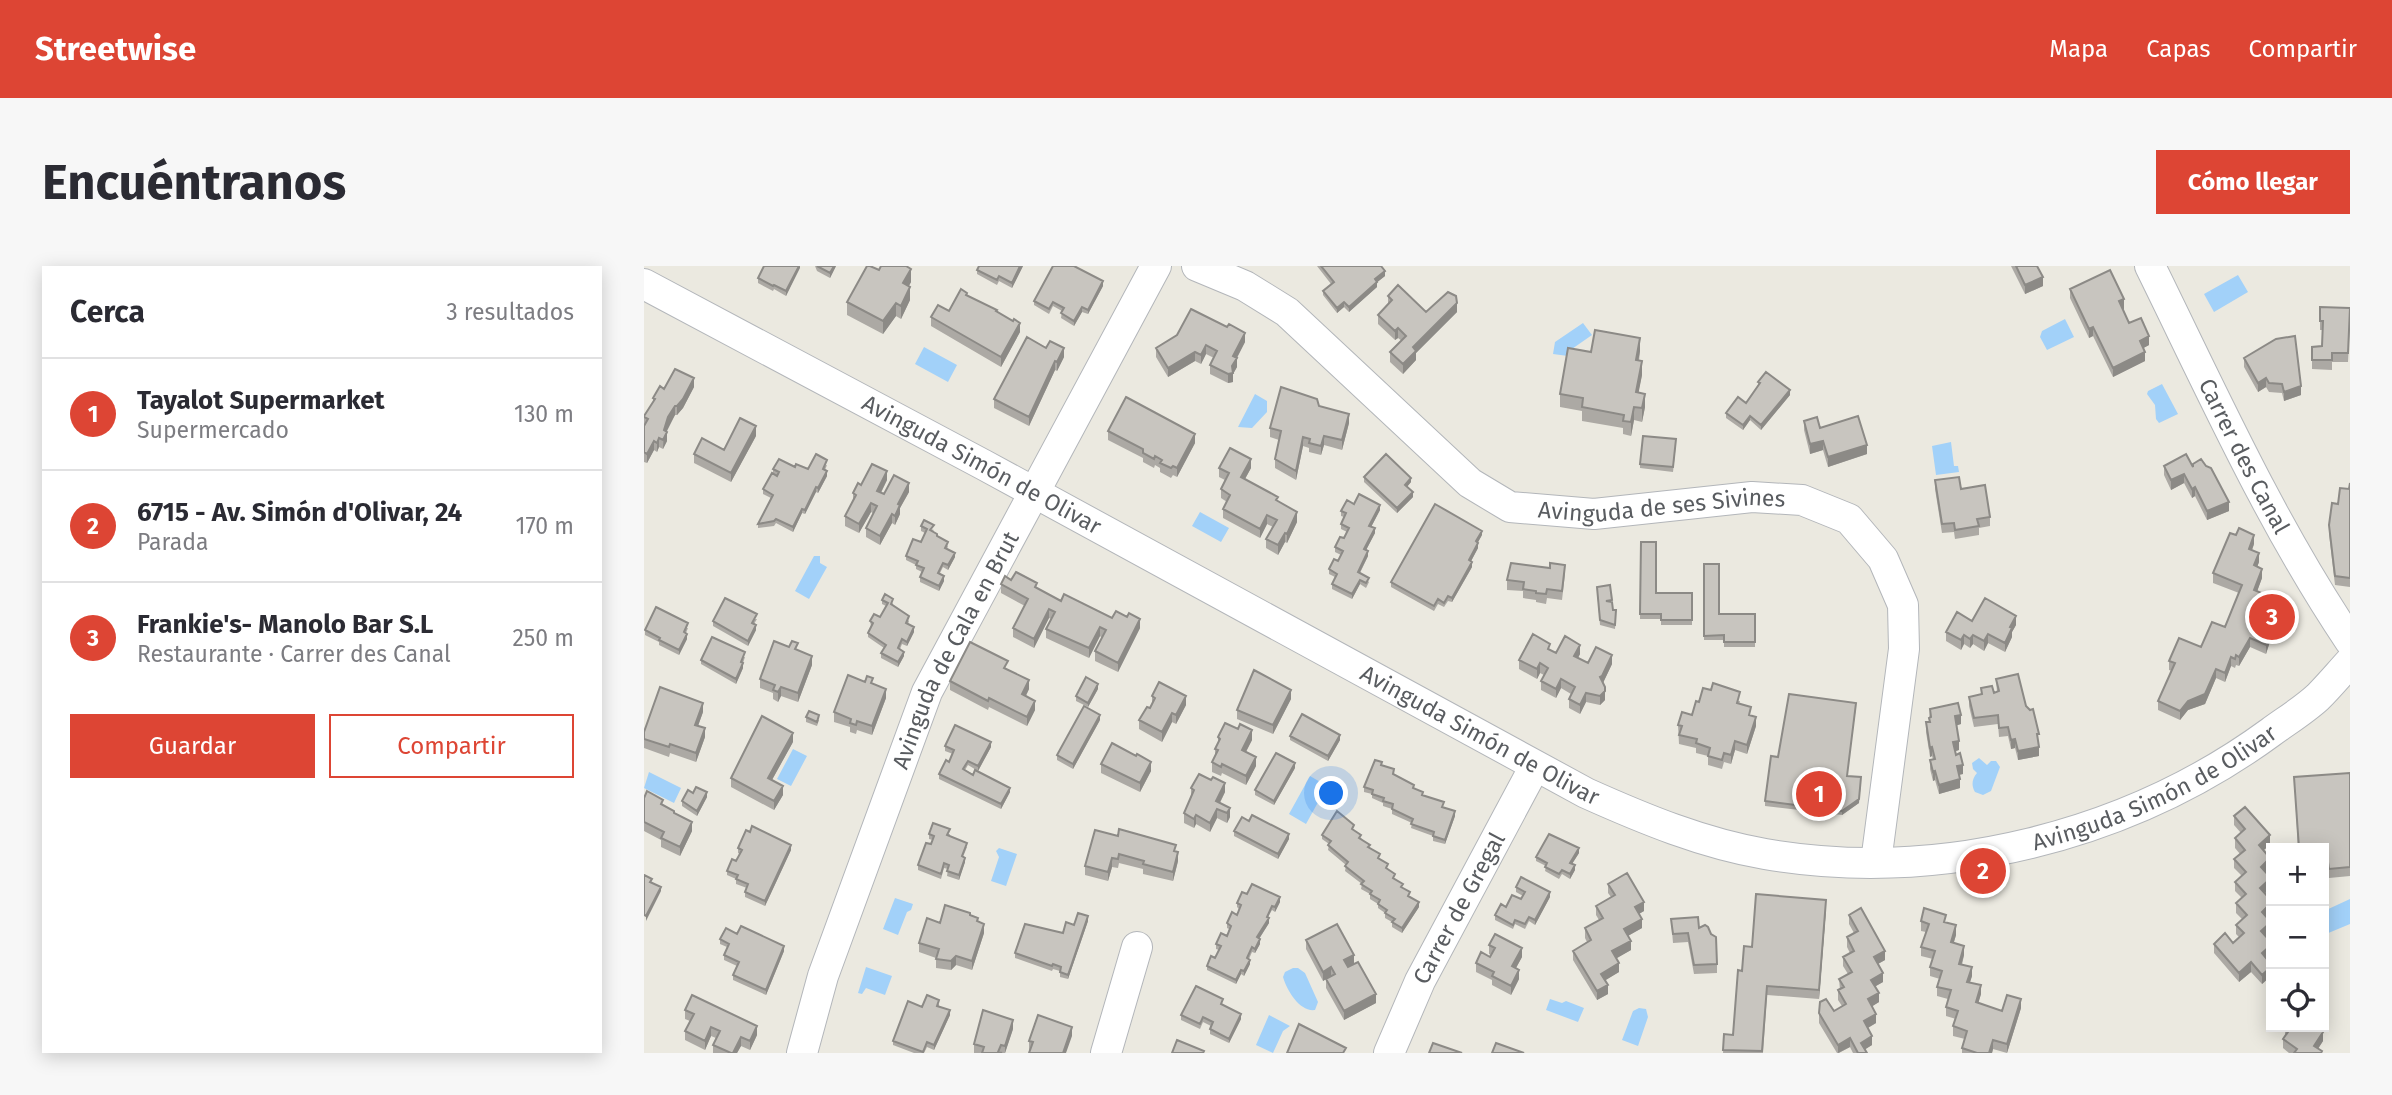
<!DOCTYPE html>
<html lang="es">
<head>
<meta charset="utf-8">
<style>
  :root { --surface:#fff; --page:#f7f7f7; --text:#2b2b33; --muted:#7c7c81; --line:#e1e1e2; --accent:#dd4534 }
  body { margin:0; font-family:"Fira Sans",sans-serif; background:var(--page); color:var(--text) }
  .controls { position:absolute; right:21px; bottom:21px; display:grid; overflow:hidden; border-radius:0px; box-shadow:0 4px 18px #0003 }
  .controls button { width:63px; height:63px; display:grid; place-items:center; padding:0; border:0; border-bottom:2px solid var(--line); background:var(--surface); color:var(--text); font:35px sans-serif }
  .you { position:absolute; left:688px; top:528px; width:24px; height:24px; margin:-18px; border:5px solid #fff; border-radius:50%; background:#1a73e8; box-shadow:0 0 0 10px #1a73e833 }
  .badge { display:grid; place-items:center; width:46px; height:46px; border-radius:50%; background:var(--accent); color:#fff; font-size:23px; font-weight:700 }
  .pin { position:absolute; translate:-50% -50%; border:4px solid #fff; box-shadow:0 2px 7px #0006 }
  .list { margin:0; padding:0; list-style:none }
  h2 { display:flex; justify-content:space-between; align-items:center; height:91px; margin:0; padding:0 28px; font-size:30px }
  h2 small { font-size:23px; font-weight:400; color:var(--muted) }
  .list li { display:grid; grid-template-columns:46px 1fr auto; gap:21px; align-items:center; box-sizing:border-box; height:112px; padding:0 28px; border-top:2px solid var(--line) }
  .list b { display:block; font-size:26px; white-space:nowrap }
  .list p { margin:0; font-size:23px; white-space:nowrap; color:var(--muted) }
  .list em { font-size:23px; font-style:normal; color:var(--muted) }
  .actions { display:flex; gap:14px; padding:21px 28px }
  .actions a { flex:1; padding:16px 0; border:2px solid var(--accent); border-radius:0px; text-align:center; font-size:24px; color:var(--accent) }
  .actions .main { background:var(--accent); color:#fff }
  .icon { flex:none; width:38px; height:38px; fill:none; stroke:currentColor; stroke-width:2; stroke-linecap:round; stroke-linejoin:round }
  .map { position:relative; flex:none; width:1706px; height:787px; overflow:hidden; border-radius:0px }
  header { display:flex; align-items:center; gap:42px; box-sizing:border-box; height:98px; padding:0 35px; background:var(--accent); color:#fff }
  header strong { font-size:33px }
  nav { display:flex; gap:38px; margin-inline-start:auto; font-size:24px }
  .intro { display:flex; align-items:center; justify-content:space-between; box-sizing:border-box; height:168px; padding:0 42px }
  h1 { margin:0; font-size:49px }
  .button { padding:18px 32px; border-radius:0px; background:var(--accent); color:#fff; font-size:24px; font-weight:700 }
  main { display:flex; gap:42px; padding:0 42px }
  aside { flex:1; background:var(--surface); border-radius:0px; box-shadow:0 4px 18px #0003 }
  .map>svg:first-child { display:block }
</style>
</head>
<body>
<header>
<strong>Streetwise</strong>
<nav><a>Mapa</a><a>Capas</a><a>Compartir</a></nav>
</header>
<div class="intro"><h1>Encuéntranos</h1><a class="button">Cómo llegar</a></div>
<main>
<aside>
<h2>Cerca<small>3 resultados</small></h2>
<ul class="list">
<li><span class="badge">1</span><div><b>Tayalot Supermarket</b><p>Supermercado</p></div><em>130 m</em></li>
<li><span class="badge">2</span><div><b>6715 - Av. Simón d'Olivar, 24</b><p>Parada</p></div><em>170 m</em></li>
<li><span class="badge">3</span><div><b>Frankie's- Manolo Bar S.L</b><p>Restaurante · Carrer des Canal</p></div><em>250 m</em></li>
</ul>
<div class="actions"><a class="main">Guardar</a><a>Compartir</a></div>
</aside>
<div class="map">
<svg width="1706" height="787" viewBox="0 0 1706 787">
  <rect width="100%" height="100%" fill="#ebe9e0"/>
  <path fill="#a2d1f9" d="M 1594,9 L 1604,26 L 1570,46 L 1560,28 Z
    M 1421,53 L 1430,71 L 1403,84 L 1396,71 L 1398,65 Z
    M 939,57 L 948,69 L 925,85 L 924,90 L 909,88 L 911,76 Z
    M 280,81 L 313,99 L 304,116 L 271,98 Z
    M 1518,118 L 1534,148 L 1515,157 L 1512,153 L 1511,139 L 1503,128 L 1504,125 Z
    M 611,128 L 623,135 L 623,146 L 608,162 L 594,161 Z
    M 1307,176 L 1310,200 L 1314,200 L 1315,206 L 1292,209 L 1288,180 Z
    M 556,246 L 585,262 L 577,276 L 548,260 Z
    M 170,290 L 176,290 L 176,297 L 183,301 L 165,333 L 151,325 Z
    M 149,483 L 163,490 L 147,520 L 133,513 Z
    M 1335,492 L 1343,499 L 1347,495 L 1352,495 L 1356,501 L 1347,525 L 1339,529 L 1331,526 C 1327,519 1328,513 1333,507 L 1329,503 L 1328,497 Z
    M 5,506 L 37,522 L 30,537 L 0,522 Z
    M 666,510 L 683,520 L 662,558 L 645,548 Z
    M 355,582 L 373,588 L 362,620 L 347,615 L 355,591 L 352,585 Z
    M 251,632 L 269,638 L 267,644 L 263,646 L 254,669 L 239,663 Z
    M 1706,633 L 1706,658 L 1682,668 L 1681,664 L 1685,657 L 1680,651 L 1680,645 Z
    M 222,701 L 248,710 L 241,729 L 222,722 L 218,728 L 214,727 Z
    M 649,702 L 654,702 L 661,707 L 674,736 L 671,744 C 656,746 643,725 639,711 L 641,706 Z
    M 906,733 L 918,737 L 922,735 L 940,742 L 934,756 L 902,744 Z
    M 995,742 L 1002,743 L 1004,751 L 994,780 L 978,774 L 989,745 Z
    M 625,749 L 646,760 L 639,765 L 629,787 L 612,779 Z"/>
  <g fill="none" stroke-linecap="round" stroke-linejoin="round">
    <g stroke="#b3b6ba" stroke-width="32">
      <g id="minor">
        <path id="s1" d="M 553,0 L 601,20 L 643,46 L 826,217 L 866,241 L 950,248 L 1108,231 L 1158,234 L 1205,253 L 1239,293 L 1259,339 L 1260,383 L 1232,596"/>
        <path id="s2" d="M 1506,0 C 1568,126 1627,258 1706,375"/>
        <path id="s3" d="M 0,18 L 340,199 L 942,527 C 1000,553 1058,577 1121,588 C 1296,618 1485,570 1627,466 C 1642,455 1660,444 1674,431 C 1685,420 1695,408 1706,396"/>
        <path id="s4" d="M 158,787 L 179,710 L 283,426 L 512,0"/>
        <path d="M 462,787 L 493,681"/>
        <path id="s5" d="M 745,787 L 776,715 L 891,500"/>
      </g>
    </g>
    <use href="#minor" stroke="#fff" stroke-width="30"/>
  </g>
  <path fill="#aca9a4" d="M 156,0 L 142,30 L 130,23 L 129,25 L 114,17 L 114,12 Z
    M 171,0 L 192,0 L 186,12 L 173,5 Z
    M 335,0 L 379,0 L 368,22 L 355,15 L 353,19 L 333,8 L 333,4 Z
    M 673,0 L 737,0 L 741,10 L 733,16 L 733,21 L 705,46 L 700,41 L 693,47 L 679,29 L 679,25 L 687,18 Z
    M 1367,0 L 1393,0 L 1399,20 L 1381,28 Z
    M 235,4 L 267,16 L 265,20 L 266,34 L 257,53 L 252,50 L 239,68 L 203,49 L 203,36 Z
    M 459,20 L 444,48 L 438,46 L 430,60 L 417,52 L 418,45 L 409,40 L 405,48 L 390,39 L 390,35 Z
    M 1426,23 L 1480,43 L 1479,43 L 1485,57 L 1505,79 L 1499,82 L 1501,95 L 1469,111 L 1449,70 L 1445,72 L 1426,32 Z
    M 323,29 L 353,46 L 376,66 L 357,101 L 287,60 L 287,51 L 305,45 Z
    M 744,30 L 782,46 L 813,46 L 772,87 L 772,94 L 759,108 L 746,96 L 746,86 L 758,75 L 754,72 L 751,74 L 734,58 L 734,49 L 744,38 Z
    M 1676,41 L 1706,56 L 1704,96 L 1688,96 L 1688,104 L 1668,103 L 1668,81 L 1678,80 L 1679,64 L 1676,64 Z
    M 383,71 L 420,91 L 413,105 L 411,104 L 385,160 L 350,142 L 350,133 Z
    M 601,76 L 593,92 L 593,101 L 589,108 L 589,116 L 584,117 L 566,108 L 566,99 L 570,92 L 562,88 L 557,98 L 551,95 L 524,111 L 512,91 L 512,82 Z
    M 996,85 L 995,95 L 998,109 L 994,127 L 1001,141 L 998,156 L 990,154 L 987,170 L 979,168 L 979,162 L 938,155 L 938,145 L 916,141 L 916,128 L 947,86 Z
    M 1600,92 L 1657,129 L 1640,135 L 1638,127 L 1625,126 L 1622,121 L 1614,126 L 1600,101 Z
    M 1114,116 L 1146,129 L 1117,164 L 1106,154 L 1099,164 L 1082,152 L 1082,147 L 1102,137 L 1114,119 Z
    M 50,121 L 39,142 L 33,149 L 31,149 L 24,160 L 22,166 L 23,175 L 19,183 L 15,181 L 13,186 L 10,184 L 3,197 L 0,196 L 0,150 L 9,136 L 9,132 L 20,123 Z
    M 675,140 L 705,157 L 698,184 L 680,179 L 677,189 L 665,186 L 665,182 L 659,180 L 652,214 L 631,202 L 631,193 L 635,174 L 626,171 L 626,162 Z
    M 1160,155 L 1176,162 L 1223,188 L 1184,201 L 1179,184 L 1166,188 L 1160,164 Z
    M 464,165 L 551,177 L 533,211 L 529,209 L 527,212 L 516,206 L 516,202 L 511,199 L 510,202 L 499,196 L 499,192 L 464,174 Z
    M 112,170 L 87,216 L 50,197 L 50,188 L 80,184 Z
    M 1032,178 L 1029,206 L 996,202 L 996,198 Z
    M 183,199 L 181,204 L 183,210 L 174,227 L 172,226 L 161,248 L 158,247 L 149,266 L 132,257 L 130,260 L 114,262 L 114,258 L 127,232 L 119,228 L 119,223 L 129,208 L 129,203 L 151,201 L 164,203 Z
    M 1520,200 L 1549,201 L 1585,245 L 1563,254 L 1551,230 L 1548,232 L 1540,217 L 1527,224 L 1520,209 Z
    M 575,202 L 607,202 L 601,213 L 634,235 L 653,256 L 643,277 L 641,276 L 634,289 L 622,282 L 622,273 L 629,261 L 623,258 L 616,272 L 579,252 L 579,243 L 583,236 L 577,232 L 577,223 L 581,214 L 575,211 Z
    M 720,211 L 767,216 L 763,221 L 769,231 L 753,247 L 720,216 Z
    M 243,214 L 237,227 L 240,228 L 265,226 L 256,242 L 256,248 L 251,259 L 248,257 L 236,279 L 222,271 L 222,262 L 230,248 L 227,246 L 215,267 L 201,260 L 201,250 L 209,235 L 209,227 L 217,219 Z
    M 1291,214 L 1317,223 L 1346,251 L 1346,260 L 1335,262 L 1335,269 L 1311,273 L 1310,266 L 1298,267 L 1291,223 Z
    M 1706,217 L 1706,321 L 1691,319 L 1685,268 L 1685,259 L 1694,238 L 1705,223 Z
    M 710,238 L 736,244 L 727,261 L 731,267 L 722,284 L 724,290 L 716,307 L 725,316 L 722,322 L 716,318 L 708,333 L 688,323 L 688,318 L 691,311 L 685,308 L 685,303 L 694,295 L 697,289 L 691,286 L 691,281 L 700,272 L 703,266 L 697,263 L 697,258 L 700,251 L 697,250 L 697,245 Z
    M 277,260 L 290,264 L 289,265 L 304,280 L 303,283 L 311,291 L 304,304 L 299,301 L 296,307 L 300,315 L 295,325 L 276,316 L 276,311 L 278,306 L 272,303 L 272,299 L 262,294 L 262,290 L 277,276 L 281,267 L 277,265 Z
    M 838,269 L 833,277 L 834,282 L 827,295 L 828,301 L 808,336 L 804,335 L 800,341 L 794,338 L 790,345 L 747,321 L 747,316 Z
    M 997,276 L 1012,327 L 1048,327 L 1048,359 L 1017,359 L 1017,353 L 996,353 Z
    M 1610,278 L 1608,284 L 1615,296 L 1613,301 L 1618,312 L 1613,325 L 1639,345 L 1629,366 L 1622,388 L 1606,381 L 1595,400 L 1592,399 L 1591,402 L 1587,400 L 1581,416 L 1572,412 L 1561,438 L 1544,444 L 1536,454 L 1514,444 L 1514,435 L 1528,405 L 1525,404 L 1525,395 L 1557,381 L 1581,361 L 1595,327 L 1569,317 L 1569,307 Z
    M 1060,298 L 1075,348 L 1111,348 L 1111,381 L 1080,381 L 1080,374 L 1060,374 Z
    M 921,308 L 918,334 L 903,332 L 902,338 L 892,336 L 892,334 L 879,332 L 879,325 L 863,324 L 863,314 Z
    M 367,314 L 393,322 L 417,335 L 496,362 L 474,406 L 451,395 L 451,385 L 458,372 L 456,370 L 445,392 L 402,372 L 402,363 L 407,353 L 405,352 L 390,382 L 369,371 L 369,362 L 381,340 L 357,327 L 357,318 Z
    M 953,325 L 969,344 L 972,344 L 971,363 L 956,359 Z
    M 238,334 L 249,337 L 248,339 L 265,355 L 264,358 L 270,366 L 263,380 L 258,378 L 256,383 L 260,390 L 254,401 L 237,392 L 237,387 L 240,382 L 224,371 L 224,367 L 227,360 L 226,355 L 236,351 L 242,340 L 238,338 Z
    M 113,353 L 110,358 L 112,364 L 104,380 L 69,360 L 69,355 Z
    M 1328,355 L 1372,359 L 1368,366 L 1368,371 L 1361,386 L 1344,377 L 1340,385 L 1329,378 L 1326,382 L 1320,378 L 1317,384 L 1302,375 L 1302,366 Z
    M 44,362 L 42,367 L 43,373 L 35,389 L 15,379 L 15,376 L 1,369 L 1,364 Z
    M 154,384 L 168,399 L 154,436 L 137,430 L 134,436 L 129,433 L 129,427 L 116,422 L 116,413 Z
    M 906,384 L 912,387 L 936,388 L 934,392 L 944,397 L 968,398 L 959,417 L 961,434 L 956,439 L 942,436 L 936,448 L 925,442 L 925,433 L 927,428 L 917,422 L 912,432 L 897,424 L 897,415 L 900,409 L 896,407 L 893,413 L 875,403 L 875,394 Z
    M 101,391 L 99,397 L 99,402 L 92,418 L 57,398 L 57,394 Z
    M 364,403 L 385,423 L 382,430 L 391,444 L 383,460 L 345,441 L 344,444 L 306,424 L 306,415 Z
    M 1352,413 L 1382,440 L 1395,477 L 1395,490 L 1374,494 L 1371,482 L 1367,483 L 1364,470 L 1355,471 L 1354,458 L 1330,461 L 1325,440 L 1325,431 L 1337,428 L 1337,422 L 1350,427 L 1353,426 Z
    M 229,418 L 242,432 L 228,469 L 213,464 L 212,468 L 206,466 L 206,461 L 190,456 L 190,446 Z
    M 454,423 L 444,441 L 432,435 L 432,430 Z
    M 508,430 L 542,439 L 532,458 L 528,456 L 518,476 L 495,463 L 495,454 L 508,438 Z
    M 647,433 L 629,468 L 593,453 L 593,444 Z
    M 1096,435 L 1095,438 L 1107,450 L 1112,460 L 1103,488 L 1091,484 L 1087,498 L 1080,496 L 1078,503 L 1064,499 L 1064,490 L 1052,487 L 1052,482 L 1035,478 L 1034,459 L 1048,449 L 1055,436 Z
    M 1212,441 L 1203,510 L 1215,537 L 1198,549 L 1121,540 L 1121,535 L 1134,491 Z
    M 1286,443 L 1317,458 L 1312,459 L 1315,484 L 1311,485 L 1319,508 L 1315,509 L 1316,522 L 1295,528 L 1291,514 L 1289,515 L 1286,503 L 1286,494 L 1289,494 L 1288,490 L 1286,491 L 1282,466 L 1282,456 L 1285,456 Z
    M 59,446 L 54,460 L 61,471 L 52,496 L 26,487 L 25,491 L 0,482 L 0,466 Z
    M 162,451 L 175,454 L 173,460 L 162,456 Z
    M 456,454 L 429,503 L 413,494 L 413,489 Z
    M 646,470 L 696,474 L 684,495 L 646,474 Z
    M 574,471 L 608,474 L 602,486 L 612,500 L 602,519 L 578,507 L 577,510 L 568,506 L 568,496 L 571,489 L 571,483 L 574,478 Z
    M 149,476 L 128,514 L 139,529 L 130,544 L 87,521 L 87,512 Z
    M 301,480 L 347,481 L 334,505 L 324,499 L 321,504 L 366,526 L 357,543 L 295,513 L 295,508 L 305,496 L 309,488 L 301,485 Z
    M 457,498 L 507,505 L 496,526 L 457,507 Z
    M 738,499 L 779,529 L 800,542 L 811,550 L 801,578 L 789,575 L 789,570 L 767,562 L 768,557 L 748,548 L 748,543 L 739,540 L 739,537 L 728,532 L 728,528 L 720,526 L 720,521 Z
    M 651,502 L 630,539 L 611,529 L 611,524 Z
    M 1706,507 L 1706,610 L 1685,612 L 1684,605 L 1680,605 L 1680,582 L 1654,582 L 1650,511 Z
    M 547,522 L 581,526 L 576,537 L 586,551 L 583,557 L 573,552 L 566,566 L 552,558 L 550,562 L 540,557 L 540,547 L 547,530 Z
    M 49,527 L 63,531 L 53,550 L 38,540 L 38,535 Z
    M 0,532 L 19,539 L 30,547 L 48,565 L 36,590 L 17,581 L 17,574 L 0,565 Z
    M 1590,550 L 1626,579 L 1619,584 L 1626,601 L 1621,606 L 1627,622 L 1621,627 L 1627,634 L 1627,646 L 1622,651 L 1627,665 L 1622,670 L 1627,676 L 1627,688 L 1622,692 L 1627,698 L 1627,710 L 1618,718 L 1607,706 L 1595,716 L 1570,687 L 1570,678 L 1589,677 L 1595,671 L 1592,668 L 1592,659 L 1598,653 L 1592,647 L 1592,637 L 1598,632 L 1591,625 L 1591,616 L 1598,610 L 1590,602 L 1590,593 L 1596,588 L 1591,582 L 1591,572 L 1597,567 L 1590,559 Z
    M 451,564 L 532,586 L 534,595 L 529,615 L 499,608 L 499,603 L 475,597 L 474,602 L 468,601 L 464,615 L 441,609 L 441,600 Z
    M 710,564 L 744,603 L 751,613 L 775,641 L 758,667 L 748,661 L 748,656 L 741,652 L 741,647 L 734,642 L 734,638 L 726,633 L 726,628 L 717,623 L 718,618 L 701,605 L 702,599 L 684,584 L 685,578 L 678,573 L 678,569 Z
    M 590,565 L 645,573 L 634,593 L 590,570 Z
    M 285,568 L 306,568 L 305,570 L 323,581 L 319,591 L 321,596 L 315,614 L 303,610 L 304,603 L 300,602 L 297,613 L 274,604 L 274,599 L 289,574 L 285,573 Z
    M 94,582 L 147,584 L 121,640 L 101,631 L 101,626 L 103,622 L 92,618 L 92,613 L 83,609 L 83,605 L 92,595 L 96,588 L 94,587 Z
    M 935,587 L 928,598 L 931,604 L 926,613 L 918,608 L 915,613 L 901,605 L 902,600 L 892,595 L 892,591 Z
    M 964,618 L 1000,645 L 995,648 L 998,662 L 984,670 L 987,684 L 972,692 L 975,706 L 961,714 L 964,728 L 953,734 L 929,694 L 929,685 L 943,676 L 941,672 L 941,662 L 955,654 L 952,649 L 952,640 L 967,631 L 964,627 Z
    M 872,621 L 906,631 L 891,659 L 885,655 L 881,663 L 871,658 L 869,663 L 851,654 L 851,649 L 862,641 L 877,633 L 879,630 L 872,626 Z
    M 603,628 L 636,636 L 631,646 L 628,644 L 624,651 L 625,657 L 615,673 L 616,678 L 611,687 L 608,686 L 605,693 L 606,698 L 600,710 L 597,708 L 592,718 L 563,704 L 563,700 L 571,692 L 575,684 L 572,683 L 572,678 L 583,670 L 585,663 L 583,662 L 583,657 L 593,649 L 595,643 L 593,641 L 593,637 Z
    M 1182,643 L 1175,733 L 1123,729 L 1119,787 L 1079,787 L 1080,768 L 1089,769 L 1098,705 L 1108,681 Z
    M 326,649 L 334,656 L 340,667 L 328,704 L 312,699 L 307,704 L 292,702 L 292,692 L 275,686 L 275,677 L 296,657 Z
    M 1205,649 L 1241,694 L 1234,698 L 1239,716 L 1231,720 L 1235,736 L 1228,740 L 1232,757 L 1224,762 L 1228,779 L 1221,783 L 1223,787 L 1209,787 L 1206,781 L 1195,787 L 1193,787 L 1175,757 L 1175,747 L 1190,745 L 1198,740 L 1194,734 L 1194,724 L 1196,724 L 1195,713 L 1204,708 L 1199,700 L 1199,691 L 1206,687 L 1203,681 L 1203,671 L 1210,667 L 1205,658 Z
    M 1027,653 L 1055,662 L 1073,698 L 1073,707 L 1050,708 L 1044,676 L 1029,677 Z
    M 444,655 L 424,713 L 416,711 L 416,705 L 409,703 L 408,705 L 371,692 L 371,687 L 419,667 L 430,659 Z
    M 1277,655 L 1302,656 L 1312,669 L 1310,676 L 1320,689 L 1318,699 L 1328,710 L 1326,716 L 1337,728 L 1334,737 L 1358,745 L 1377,742 L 1363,787 L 1349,783 L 1348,787 L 1318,787 L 1318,782 L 1321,773 L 1309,770 L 1309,760 L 1312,753 L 1302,750 L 1302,741 L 1304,733 L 1293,730 L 1293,721 L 1296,713 L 1286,710 L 1286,701 L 1289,693 L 1277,690 L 1277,681 L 1282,666 L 1277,665 Z
    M 93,668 L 140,685 L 122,729 L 89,714 L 89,709 L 93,700 L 80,694 L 80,689 L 83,681 L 76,678 L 76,673 Z
    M 662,674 L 710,698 L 732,737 L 700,754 L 682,722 L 682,713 L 679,715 L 662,683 Z
    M 845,679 L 878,691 L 872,702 L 875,713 L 867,729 L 848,719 L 848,714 L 832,706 L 832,697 L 846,691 L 847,689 L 845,688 Z
    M 295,738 L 295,740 L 306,749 L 290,784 L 283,781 L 280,787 L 270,787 L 249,779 L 249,775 L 278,741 Z
    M 579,738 L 578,739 L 597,753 L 585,777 L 566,768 L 566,763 L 567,760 L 559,756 L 556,763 L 537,754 L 537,749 Z
    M 41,744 L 113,769 L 106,784 L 97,780 L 93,787 L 69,787 L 69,779 L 72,772 L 67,770 L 61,784 L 41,774 L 41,765 L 46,755 L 41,753 Z
    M 1641,761 L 1671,761 L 1679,775 L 1674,783 L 1678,787 L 1645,787 L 1639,782 L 1639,773 L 1642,769 L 1641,768 Z
    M 369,763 L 361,787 L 330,787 L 330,778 Z
    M 428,770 L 386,784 L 385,784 L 385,775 Z"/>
  <path fill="#8c8a86" d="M 155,0 L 156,0 L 156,2 L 142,30 L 142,25 Z
    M 190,0 L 192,0 L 186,12 L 186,7 Z
    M 376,0 L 379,0 L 368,22 L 368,17 Z
    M 267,3 L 267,16 L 259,30 L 259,17 Z
    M 741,5 L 741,10 L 731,18 L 731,13 Z
    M 1399,11 L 1399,20 L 1381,28 L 1381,19 Z
    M 459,15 L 459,20 L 444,48 L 444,44 Z
    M 733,16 L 733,21 L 705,46 L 705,41 Z
    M 266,21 L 266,34 L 257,53 L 257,40 Z
    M 1480,33 L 1480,43 L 1475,44 L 1475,35 Z
    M 700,36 L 700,41 L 693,47 L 693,42 Z
    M 252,37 L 252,50 L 239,68 L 239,55 Z
    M 813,37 L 813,46 L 772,87 L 772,94 L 759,108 L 759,98 L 769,81 Z
    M 438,41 L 438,46 L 430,60 L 430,55 Z
    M 376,57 L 376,66 L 357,101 L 357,91 Z
    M 1449,61 L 1449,70 L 1445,72 L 1445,63 Z
    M 754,62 L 754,72 L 751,74 L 751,65 Z
    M 601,67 L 601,76 L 589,99 L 589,90 Z
    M 1505,70 L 1505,79 L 1496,84 L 1496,75 Z
    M 996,72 L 996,85 L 992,107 L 992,94 Z
    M 562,79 L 562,88 L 557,98 L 557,89 Z
    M 420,82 L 420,91 L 413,105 L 413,96 Z
    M 551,86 L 551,95 L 524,111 L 524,102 Z
    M 1501,86 L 1501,95 L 1469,111 L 1469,102 Z
    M 593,92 L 593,101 L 589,108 L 589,116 L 584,117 L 584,108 Z
    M 411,95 L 411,104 L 385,160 L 385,151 Z
    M 998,95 L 998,109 L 992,140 L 992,126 Z
    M 50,112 L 50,121 L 39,142 L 33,149 L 33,140 Z
    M 1622,112 L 1622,121 L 1614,126 L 1614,117 Z
    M 1657,120 L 1657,129 L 1640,135 L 1640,126 Z
    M 1146,124 L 1146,129 L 1117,164 L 1117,159 Z
    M 1001,128 L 1001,141 L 998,156 L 998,142 Z
    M 31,140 L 31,149 L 21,169 L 23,166 L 23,175 L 19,183 L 20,164 L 24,151 Z
    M 990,141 L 990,154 L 987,170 L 987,156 Z
    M 705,148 L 705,157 L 698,184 L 698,174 Z
    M 1106,150 L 1106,154 L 1099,164 L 1099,159 Z
    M 112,160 L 112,170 L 87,216 L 87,207 Z
    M 551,168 L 551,177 L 533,211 L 533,202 Z
    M 680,170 L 680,179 L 677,189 L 677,180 Z
    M 659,171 L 659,180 L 652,214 L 652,205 Z
    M 15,172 L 15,181 L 13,186 L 13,177 Z
    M 10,175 L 10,184 L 3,197 L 3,188 Z
    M 1179,175 L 1179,184 L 1166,188 L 1166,178 Z
    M 1223,179 L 1223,188 L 1184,201 L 1184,191 Z
    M 607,193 L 607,202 L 597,220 L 597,211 Z
    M 183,205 L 183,210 L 174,227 L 174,222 Z
    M 243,205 L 243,214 L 233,234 L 233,225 Z
    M 1540,208 L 1540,217 L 1527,224 L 1527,214 Z
    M 767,212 L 767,216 L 761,223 L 761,219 Z
    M 265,217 L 265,226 L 256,242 L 256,248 L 251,259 L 251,250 L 254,238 Z
    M 172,221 L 172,226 L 161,248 L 161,244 Z
    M 1551,221 L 1551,230 L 1548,232 L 1548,223 Z
    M 769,226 L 769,231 L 753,247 L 753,242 Z
    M 1585,236 L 1585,245 L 1563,254 L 1563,245 Z
    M 227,237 L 227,246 L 215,267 L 215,258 Z
    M 736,239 L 736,244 L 725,265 L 725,260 Z
    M 158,243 L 158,247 L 149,266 L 149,261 Z
    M 653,246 L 653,256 L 643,277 L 643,268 Z
    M 248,248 L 248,257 L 236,279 L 236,270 Z
    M 623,249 L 623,258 L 616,272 L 616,263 Z
    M 731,262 L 731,267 L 720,288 L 720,283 Z
    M 838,265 L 838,269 L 832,280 L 832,275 Z
    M 641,267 L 641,276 L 634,289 L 634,279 Z
    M 1610,269 L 1610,278 L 1605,292 L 1605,283 Z
    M 834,277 L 834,282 L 825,299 L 825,294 Z
    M 724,285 L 724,290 L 714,310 L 714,306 Z
    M 311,287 L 311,291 L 304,304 L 304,299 Z
    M 1615,287 L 1615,296 L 1610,309 L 1610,299 Z
    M 828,296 L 828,301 L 808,336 L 808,332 Z
    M 1618,303 L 1618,312 L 1610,334 L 1610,324 Z
    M 300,310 L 300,315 L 295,325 L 295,320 Z
    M 716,314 L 716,318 L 708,333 L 708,328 Z
    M 1639,336 L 1639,345 L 1629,366 L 1622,388 L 1622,379 L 1629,356 Z
    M 405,343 L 405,352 L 390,382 L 390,373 Z
    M 1372,350 L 1372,359 L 1368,366 L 1368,371 L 1361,386 L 1361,377 L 1366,361 Z
    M 496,353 L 496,362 L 474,406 L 474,397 Z
    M 112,359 L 112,364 L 104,380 L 104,375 Z
    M 270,361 L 270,366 L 263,380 L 263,376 Z
    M 456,361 L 456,370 L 445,392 L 445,382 Z
    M 43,368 L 43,373 L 35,389 L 35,384 Z
    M 1344,368 L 1344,377 L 1340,385 L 1340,375 Z
    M 1320,369 L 1320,378 L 1317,384 L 1317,374 Z
    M 1329,369 L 1329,378 L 1326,382 L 1326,373 Z
    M 1606,372 L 1606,381 L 1595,400 L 1595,391 Z
    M 936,379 L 936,388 L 930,399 L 930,390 Z
    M 260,386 L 260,390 L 254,401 L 254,396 Z
    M 968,389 L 968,398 L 958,419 L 956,411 Z
    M 168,390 L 168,399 L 154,436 L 154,427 Z
    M 1587,391 L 1587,400 L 1581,416 L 1581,407 Z
    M 99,397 L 99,402 L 92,418 L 92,413 Z
    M 896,397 L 896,407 L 893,413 L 893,403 Z
    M 1572,403 L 1572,412 L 1561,438 L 1544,444 L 1536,454 L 1536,445 Z
    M 917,413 L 917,422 L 912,432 L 912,423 Z
    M 385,414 L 385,423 L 378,437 L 378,428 Z
    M 454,418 L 454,423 L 444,441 L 444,437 Z
    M 137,421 L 137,430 L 134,436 L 134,426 Z
    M 961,421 L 961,434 L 956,439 L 956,430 Z
    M 242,423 L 242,432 L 228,469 L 228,460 Z
    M 647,424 L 647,433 L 629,468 L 629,459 Z
    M 942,427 L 942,436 L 936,448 L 936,439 Z
    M 542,430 L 542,439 L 532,458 L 532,449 Z
    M 391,435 L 391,444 L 383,460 L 383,451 Z
    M 59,437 L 59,446 L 51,468 L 51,459 Z
    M 528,447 L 528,456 L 518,476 L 518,466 Z
    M 456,449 L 456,454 L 429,503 L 429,498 Z
    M 1317,449 L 1317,458 L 1311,460 L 1311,450 Z
    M 1112,451 L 1112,460 L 1103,488 L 1103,479 Z
    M 61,462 L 61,471 L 52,496 L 52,487 Z
    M 608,464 L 608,474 L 598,493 L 598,484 Z
    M 149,467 L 149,476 L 124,521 L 124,512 Z
    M 696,469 L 696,474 L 684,495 L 684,490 Z
    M 1371,473 L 1371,482 L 1367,483 L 1367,474 Z
    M 1091,475 L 1091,484 L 1087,498 L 1087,489 Z
    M 1315,475 L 1315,484 L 1309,486 L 1309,476 Z
    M 347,476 L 347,481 L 334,505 L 334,500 Z
    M 1288,481 L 1288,490 L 1286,491 L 1286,482 Z
    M 1395,481 L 1395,490 L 1374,494 L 1374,485 Z
    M 612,491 L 612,500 L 602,519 L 602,510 Z
    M 507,496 L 507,505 L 496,526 L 496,517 Z
    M 651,497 L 651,502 L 630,539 L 630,535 Z
    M 1319,499 L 1319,508 L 1313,509 L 1313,500 Z
    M 1291,505 L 1291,514 L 1289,515 L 1289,506 Z
    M 1316,513 L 1316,522 L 1295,528 L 1295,519 Z
    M 1217,516 L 1215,537 L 1198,549 L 1198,545 Z
    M 581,517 L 581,526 L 572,544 L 572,535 Z
    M 139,520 L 139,529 L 130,544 L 130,535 Z
    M 366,522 L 366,526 L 357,543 L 357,538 Z
    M 63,526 L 63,531 L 53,550 L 53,545 Z
    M 586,542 L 586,551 L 583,557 L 583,547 Z
    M 573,543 L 573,552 L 566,566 L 566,557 Z
    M 811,545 L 811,550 L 801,578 L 801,574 Z
    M 552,549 L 552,558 L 550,562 L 550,553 Z
    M 48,556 L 48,565 L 36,590 L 36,581 Z
    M 645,568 L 645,573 L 634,593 L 634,588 Z
    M 1626,569 L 1626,579 L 1615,588 L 1615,579 Z
    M 147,579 L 147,584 L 121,640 L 121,635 Z
    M 935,582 L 935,587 L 926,601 L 926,597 Z
    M 534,586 L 534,595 L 529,615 L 529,606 Z
    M 321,592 L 321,596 L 315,614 L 315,609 Z
    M 468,592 L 468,601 L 464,615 L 464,606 Z
    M 1626,592 L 1626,601 L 1617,610 L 1617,601 Z
    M 931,599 L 931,604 L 926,613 L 926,608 Z
    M 1627,612 L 1627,622 L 1616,631 L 1616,622 Z
    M 17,621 L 17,625 L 2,655 L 2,650 Z
    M 906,626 L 906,631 L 891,659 L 891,654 Z
    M 636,631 L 636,636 L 631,646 L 631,641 Z
    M 1182,634 L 1182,643 L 1175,733 L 1175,724 Z
    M 775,636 L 775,641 L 758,667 L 758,662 Z
    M 1000,636 L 1000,645 L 991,650 L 991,641 Z
    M 1627,637 L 1627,646 L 1618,655 L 1618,646 Z
    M 444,650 L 444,655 L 424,713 L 424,709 Z
    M 625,652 L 625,657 L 613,676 L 613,671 Z
    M 998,653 L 998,662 L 980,672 L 980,663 Z
    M 1627,656 L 1627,665 L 1617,674 L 1617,665 Z
    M 340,658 L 340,667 L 328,704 L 328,695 Z
    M 1312,659 L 1312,669 L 1307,685 L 1307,676 Z
    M 616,673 L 616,678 L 611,687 L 611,683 Z
    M 987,675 L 987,684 L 968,695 L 968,685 Z
    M 1627,679 L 1627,688 L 1618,696 L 1618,687 Z
    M 140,680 L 140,685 L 122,729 L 122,724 Z
    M 1320,680 L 1320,689 L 1315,707 L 1315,698 Z
    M 878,682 L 878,691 L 868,709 L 868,700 Z
    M 1241,685 L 1241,694 L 1230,700 L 1230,691 Z
    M 710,689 L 710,698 L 700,704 L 700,694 Z
    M 312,690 L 312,699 L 307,704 L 307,695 Z
    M 606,694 L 606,698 L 600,710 L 600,705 Z
    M 1607,696 L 1607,706 L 1595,716 L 1595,707 Z
    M 975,697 L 975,706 L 957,717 L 957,708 Z
    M 687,701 L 687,710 L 679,715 L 679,706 Z
    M 1328,701 L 1328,710 L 1323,725 L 1323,716 Z
    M 1627,701 L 1627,710 L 1618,718 L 1618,709 Z
    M 597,704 L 597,708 L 592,718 L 592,714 Z
    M 875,704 L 875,713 L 867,729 L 867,720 Z
    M 1239,707 L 1239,716 L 1227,723 L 1227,714 Z
    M 964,719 L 964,728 L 953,734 L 953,725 Z
    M 1337,719 L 1337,728 L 1332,745 L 1332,736 Z
    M 1235,727 L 1235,736 L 1224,743 L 1224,733 Z
    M 732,728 L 732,737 L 700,754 L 700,745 Z
    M 1377,733 L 1377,742 L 1363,787 L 1363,778 Z
    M 306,744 L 306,749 L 290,784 L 290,779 Z
    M 597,748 L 597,753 L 585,777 L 585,773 Z
    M 1232,748 L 1232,757 L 1220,764 L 1220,755 Z
    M 369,754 L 369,763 L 361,787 L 361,780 Z
    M 113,760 L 113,769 L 106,784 L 106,775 Z
    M 67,761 L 67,770 L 61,784 L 61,775 Z
    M 428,761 L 428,770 L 422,787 L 419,787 Z
    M 1679,766 L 1679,775 L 1671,787 L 1670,780 Z
    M 1228,770 L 1228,779 L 1217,786 L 1217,777 Z
    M 97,771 L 97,780 L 93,787 L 89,787 Z
    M 1206,772 L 1206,781 L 1194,787 L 1194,779 Z
    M 1349,774 L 1349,783 L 1348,787 L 1345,787 Z"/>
  <path fill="#c8c5bf" stroke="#8c8a86" stroke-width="2" d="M 120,0 L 155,0 L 142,25 L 130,19 L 129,20 L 114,12 Z
    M 173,0 L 190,0 L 186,7 Z
    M 223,0 L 226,0 L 235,4 L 237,0 L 262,0 L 267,3 L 259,17 L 266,21 L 257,40 L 252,37 L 239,55 L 203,36 Z
    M 335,0 L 376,0 L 368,17 L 355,10 L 353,14 L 333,4 Z
    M 409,0 L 430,0 L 459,15 L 444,44 L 438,41 L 430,55 L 417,47 L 420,42 L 409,36 L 405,43 L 390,35 Z
    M 677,0 L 737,0 L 741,5 L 731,13 L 733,16 L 705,41 L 700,36 L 693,42 L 679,25 L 690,16 Z
    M 1372,0 L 1393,0 L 1399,11 L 1381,19 Z
    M 1466,4 L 1480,33 L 1475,35 L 1485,57 L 1497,52 L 1505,70 L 1496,75 L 1501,86 L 1469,102 L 1449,61 L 1445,63 L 1426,23 Z
    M 754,19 L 782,46 L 804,26 L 812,30 L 813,37 L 769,81 L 772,85 L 759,98 L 746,86 L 762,70 L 754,62 L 751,65 L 734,49 L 748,34 L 744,30 Z
    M 317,23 L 323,27 L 322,29 L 353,44 L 352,45 L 369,55 L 370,53 L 376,57 L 357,91 L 287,51 L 294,39 L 305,45 Z
    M 1676,41 L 1706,42 L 1704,87 L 1688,87 L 1688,94 L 1668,94 L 1668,81 L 1678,80 L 1679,55 L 1676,55 Z
    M 547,43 L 583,61 L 585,58 L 601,67 L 589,90 L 593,92 L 588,100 L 589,107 L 584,108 L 566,99 L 573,85 L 562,79 L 557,89 L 551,86 L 524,102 L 512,82 L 533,69 Z
    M 951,64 L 996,72 L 992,94 L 998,95 L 992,126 L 1001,128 L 998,142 L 990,141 L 987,156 L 979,155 L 980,149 L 938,141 L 939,132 L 916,128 L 924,82 L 947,86 Z
    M 1651,70 L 1657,120 L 1640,126 L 1638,118 L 1625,117 L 1622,112 L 1614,117 L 1600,92 L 1632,73 Z
    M 383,71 L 402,82 L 406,75 L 420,82 L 413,96 L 411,95 L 385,151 L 350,133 Z
    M 31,103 L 50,112 L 39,133 L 33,140 L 31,140 L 24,151 L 20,164 L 23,166 L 19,174 L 15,172 L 13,177 L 10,175 L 3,188 L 0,186 L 0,160 L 4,153 L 0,151 L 0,150 L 11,133 L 9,132 L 16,120 L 20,123 Z
    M 1122,106 L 1146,124 L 1117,159 L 1106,150 L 1099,159 L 1082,147 L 1094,131 L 1102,137 L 1116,117 L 1114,116 Z
    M 637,121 L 673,133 L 675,140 L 705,148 L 698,174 L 680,170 L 677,180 L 665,177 L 666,173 L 659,171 L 652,205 L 631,193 L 637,165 L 626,162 Z
    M 482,131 L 551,168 L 533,202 L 529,200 L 527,202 L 516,197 L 518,194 L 511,190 L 510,193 L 499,187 L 499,183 L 464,165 Z
    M 1214,150 L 1223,179 L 1184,191 L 1179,175 L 1166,178 L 1160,155 L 1173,151 L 1176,162 Z
    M 96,152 L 112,160 L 87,207 L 50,188 L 58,172 L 80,184 Z
    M 999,170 L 1032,173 L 1029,201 L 996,198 Z
    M 586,182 L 607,193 L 597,211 L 634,231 L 632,234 L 653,246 L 643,268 L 641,267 L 634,279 L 622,273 L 633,254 L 623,249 L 616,263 L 579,243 L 586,229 L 577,223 L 585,207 L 575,202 Z
    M 172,188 L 183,194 L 179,203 L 183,205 L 174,222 L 172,221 L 161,244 L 158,243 L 149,261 L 132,253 L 130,255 L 114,258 L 129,229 L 119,223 L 128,207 L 133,210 L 135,206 L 129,203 L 135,193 L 151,201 L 152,198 L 164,203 Z
    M 742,188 L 767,212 L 761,219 L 769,226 L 753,242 L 720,211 Z
    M 1542,188 L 1549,201 L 1549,198 L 1557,193 L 1562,200 L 1567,202 L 1585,236 L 1563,245 L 1551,221 L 1548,223 L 1540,208 L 1527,214 L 1520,200 Z
    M 228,198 L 243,205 L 233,225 L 240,228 L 250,209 L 265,217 L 254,238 L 256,239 L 251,250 L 248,248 L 236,270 L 222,262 L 233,240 L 227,237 L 215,258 L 201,250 L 212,229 L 209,227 L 214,217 L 217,219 Z
    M 1315,211 L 1317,223 L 1341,219 L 1346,251 L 1333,253 L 1335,260 L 1311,264 L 1310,257 L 1298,258 L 1291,214 Z
    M 1706,217 L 1706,312 L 1691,310 L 1685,259 L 1688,237 L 1694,238 L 1696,222 L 1705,223 Z
    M 715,228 L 736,239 L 725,260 L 731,262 L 720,283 L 724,285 L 714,306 L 725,312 L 722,317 L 716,314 L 708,328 L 688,318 L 693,308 L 685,303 L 690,293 L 694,295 L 699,285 L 691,281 L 696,271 L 700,272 L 705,262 L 697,258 L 702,247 L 697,245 L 703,234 L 710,238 Z
    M 791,238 L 838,265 L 832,275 L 834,277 L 825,294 L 828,296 L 808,332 L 804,330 L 800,337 L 794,333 L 790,340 L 747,316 Z
    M 280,254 L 290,259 L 286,264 L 293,268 L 293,270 L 304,276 L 301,282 L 311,287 L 304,299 L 299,297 L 294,307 L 300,310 L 295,320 L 276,311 L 280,302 L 272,299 L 274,295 L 262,290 L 269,273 L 277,276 L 283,263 L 277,260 Z
    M 1595,262 L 1610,269 L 1605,283 L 1615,287 L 1610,299 L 1618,303 L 1610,324 L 1639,336 L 1629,356 L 1622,379 L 1606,372 L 1595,391 L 1592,389 L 1591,393 L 1587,391 L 1581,407 L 1572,403 L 1561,428 L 1544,435 L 1536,445 L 1514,435 L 1531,397 L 1525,395 L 1535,372 L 1557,381 L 1568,356 L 1581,361 L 1598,319 L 1569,307 L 1586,267 L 1592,269 Z
    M 997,276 L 1012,276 L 1012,327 L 1048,327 L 1048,354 L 1017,354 L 1017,348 L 996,348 Z
    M 867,297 L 906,302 L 906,297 L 921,299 L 918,325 L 903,323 L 902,328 L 892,327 L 892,325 L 879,323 L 880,316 L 863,314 Z
    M 1060,298 L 1075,298 L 1075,348 L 1111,348 L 1111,376 L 1080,376 L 1080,369 L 1060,370 Z
    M 372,306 L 393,317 L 391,321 L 417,335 L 420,328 L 468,352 L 472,345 L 483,351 L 485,347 L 496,353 L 474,397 L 451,385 L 462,364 L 456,361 L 445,382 L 402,363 L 411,346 L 405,343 L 390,373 L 369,362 L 384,333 L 357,318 L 361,310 L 367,314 Z
    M 966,319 L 968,334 L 962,335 L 968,336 L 969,344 L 972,344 L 971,359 L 956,354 L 953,321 Z
    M 241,328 L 249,333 L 247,338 L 265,350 L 262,357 L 270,361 L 263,376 L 258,373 L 254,382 L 260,386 L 254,396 L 237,387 L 242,379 L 224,367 L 229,357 L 226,355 L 230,348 L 236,351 L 244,337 L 238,334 Z
    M 81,332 L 113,348 L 108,357 L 112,359 L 104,375 L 69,355 Z
    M 1341,332 L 1372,350 L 1366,361 L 1368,362 L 1361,377 L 1344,368 L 1340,375 L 1329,369 L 1326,373 L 1320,369 L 1317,374 L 1302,366 L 1313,346 L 1328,355 Z
    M 12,341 L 44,357 L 40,366 L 43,368 L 35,384 L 15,374 L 16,372 L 1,364 Z
    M 889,368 L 906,378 L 904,383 L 912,387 L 921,370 L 936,379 L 930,390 L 944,397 L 952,381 L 968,389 L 958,410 L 956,411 L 961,421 L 961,425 L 956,430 L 942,427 L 936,439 L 925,433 L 931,421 L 917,413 L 912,423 L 897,415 L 904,402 L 896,397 L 893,403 L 875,394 Z
    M 68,371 L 101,386 L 97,396 L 99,397 L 92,413 L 57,394 Z
    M 130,375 L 145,381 L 148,375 L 154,377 L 151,383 L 168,390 L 154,427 L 137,421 L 134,426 L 129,424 L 131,419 L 116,413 Z
    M 326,376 L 364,395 L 360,402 L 385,414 L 378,428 L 391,435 L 383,451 L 345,432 L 344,435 L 306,415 Z
    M 610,404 L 647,424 L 629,459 L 593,444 Z
    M 1374,408 L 1382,440 L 1386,444 L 1389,443 L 1395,468 L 1393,468 L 1395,481 L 1374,485 L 1371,473 L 1367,474 L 1364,461 L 1355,462 L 1354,449 L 1330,452 L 1325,431 L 1338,428 L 1337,422 L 1348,420 L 1350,427 L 1355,425 L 1352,413 Z
    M 204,409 L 221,416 L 223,410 L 229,412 L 227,417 L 242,423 L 228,460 L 213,455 L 212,459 L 206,457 L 207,453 L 190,446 Z
    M 442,411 L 454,418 L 444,437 L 432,430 Z
    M 515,416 L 542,430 L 532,449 L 528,447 L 518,466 L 495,454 L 503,441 L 506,442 L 511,432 L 508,430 Z
    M 1069,417 L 1096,426 L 1093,437 L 1107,441 L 1105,449 L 1112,451 L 1103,479 L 1091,475 L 1087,489 L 1080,487 L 1078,494 L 1064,490 L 1066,482 L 1052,477 L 1053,473 L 1035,469 L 1038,460 L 1034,459 L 1038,446 L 1048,449 L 1052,435 L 1055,436 L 1059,422 L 1067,424 Z
    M 16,421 L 59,437 L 51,459 L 61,462 L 52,487 L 26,478 L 25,481 L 0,473 L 0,466 Z
    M 1145,428 L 1212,437 L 1203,510 L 1217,511 L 1215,533 L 1198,545 L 1121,535 L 1127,490 L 1134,491 Z
    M 1314,437 L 1317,449 L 1311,450 L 1315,475 L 1309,476 L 1312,489 L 1316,487 L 1319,499 L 1313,500 L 1316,513 L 1295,519 L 1291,505 L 1289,506 L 1286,494 L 1291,493 L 1288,481 L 1286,482 L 1282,456 L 1286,456 L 1285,452 L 1287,451 L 1286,443 Z
    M 440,440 L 456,449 L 429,498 L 413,489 Z
    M 165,445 L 175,449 L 173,456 L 162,451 Z
    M 658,448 L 696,469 L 684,490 L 646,470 Z
    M 118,450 L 149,467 L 124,512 L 139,520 L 130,535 L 87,512 Z
    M 581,457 L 594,463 L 596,458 L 608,464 L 598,484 L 612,491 L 602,510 L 578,498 L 577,501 L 568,496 L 574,484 L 571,483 L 576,473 L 574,471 Z
    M 311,459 L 347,476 L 334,500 L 324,495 L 319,503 L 329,509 L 331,504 L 366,522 L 357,538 L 295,508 L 302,494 L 305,496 L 310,484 L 301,480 Z
    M 468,477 L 492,490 L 493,488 L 507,496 L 496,517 L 457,498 Z
    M 632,487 L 651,497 L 630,535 L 611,524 Z
    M 731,494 L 738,496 L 737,499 L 750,503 L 749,508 L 770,519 L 769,522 L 779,526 L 778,529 L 800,536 L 798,541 L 811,545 L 801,574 L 789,570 L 790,566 L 767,558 L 769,553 L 748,543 L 749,538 L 739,535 L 740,532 L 728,528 L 729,524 L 720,521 Z
    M 1706,507 L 1706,601 L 1685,603 L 1684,596 L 1680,596 L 1680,582 L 1655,582 L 1650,511 Z
    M 555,508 L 567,514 L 569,511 L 581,517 L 572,535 L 586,542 L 583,547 L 573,543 L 566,557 L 552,549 L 550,553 L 540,547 L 550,524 L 547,522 Z
    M 52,521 L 63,526 L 53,545 L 38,535 L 44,524 L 49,527 Z
    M 3,525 L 19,534 L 17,538 L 30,545 L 30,547 L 48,556 L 36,581 L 17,572 L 20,566 L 0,556 L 0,532 Z
    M 1601,541 L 1626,569 L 1615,579 L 1626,592 L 1617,601 L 1627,612 L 1616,622 L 1627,634 L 1627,637 L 1618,646 L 1627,656 L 1617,665 L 1627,676 L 1627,679 L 1618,687 L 1627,698 L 1627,701 L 1618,709 L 1607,696 L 1595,707 L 1570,678 L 1581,667 L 1589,677 L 1600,667 L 1592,659 L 1603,649 L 1592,637 L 1602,628 L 1591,616 L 1602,606 L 1590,593 L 1601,584 L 1591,572 L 1601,563 L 1590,550 Z
    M 693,545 L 710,559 L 708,563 L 717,569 L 715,572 L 726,579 L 724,581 L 736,588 L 734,592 L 744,598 L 742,602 L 751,608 L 749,612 L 759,618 L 757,621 L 766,626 L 764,630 L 775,636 L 758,662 L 748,656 L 751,653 L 741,647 L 743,644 L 734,638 L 736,634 L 726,628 L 728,625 L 717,618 L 720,615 L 701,600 L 704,596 L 684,579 L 687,575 L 678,569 Z
    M 608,549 L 645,568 L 634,588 L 590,565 L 598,551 L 605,555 Z
    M 289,557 L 306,563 L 303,569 L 323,577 L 318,590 L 321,592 L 315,609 L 303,605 L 305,599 L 300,597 L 297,608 L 274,599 L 282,577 L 287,578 L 290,570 L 285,568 Z
    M 108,560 L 147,579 L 121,635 L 101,626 L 104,618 L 92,613 L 94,609 L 83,605 L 88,593 L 92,595 L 98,584 L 94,582 L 102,564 L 106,566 Z
    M 475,563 L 532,579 L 530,585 L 534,586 L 529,606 L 499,598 L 500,595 L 475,588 L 474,593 L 468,592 L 464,606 L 441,600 L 451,564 L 474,570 Z
    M 905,568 L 935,582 L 926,597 L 931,599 L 926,608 L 918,604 L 915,608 L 901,601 L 903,597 L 892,591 Z
    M 983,607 L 1000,636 L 991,641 L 998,653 L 980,663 L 987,675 L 968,685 L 975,697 L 957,708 L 964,719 L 953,725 L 929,685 L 947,674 L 941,662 L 959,652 L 952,640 L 971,629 L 964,618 Z
    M 0,609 L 8,613 L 6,616 L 17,621 L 2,650 L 0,649 Z
    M 877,611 L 906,626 L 891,654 L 885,651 L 881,658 L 871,654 L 869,659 L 851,649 L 857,638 L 862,641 L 868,629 L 877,633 L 881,626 L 872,621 Z
    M 608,618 L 636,631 L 631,641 L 628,640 L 623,651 L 625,652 L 613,671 L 616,673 L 611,683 L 608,681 L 603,692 L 606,694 L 600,705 L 597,704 L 592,714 L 563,700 L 567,690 L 571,692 L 577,680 L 572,678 L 577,667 L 583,670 L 587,660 L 583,657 L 588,646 L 593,649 L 597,639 L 593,637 L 598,626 L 603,628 Z
    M 1112,628 L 1182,634 L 1175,724 L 1123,720 L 1118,785 L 1079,784 L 1080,768 L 1089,769 L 1094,704 L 1098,705 L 1100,680 L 1108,681 Z
    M 301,639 L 326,647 L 326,649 L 334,652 L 333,655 L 340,658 L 328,695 L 312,690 L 307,695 L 292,693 L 295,683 L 275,677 L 283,652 L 296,657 Z
    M 1217,642 L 1241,685 L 1230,691 L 1239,707 L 1227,714 L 1235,727 L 1224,733 L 1232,748 L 1220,755 L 1228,770 L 1217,777 L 1223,787 L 1214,787 L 1206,772 L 1194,779 L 1175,747 L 1176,736 L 1182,733 L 1190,745 L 1202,738 L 1194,724 L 1200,721 L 1195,713 L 1208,706 L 1199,691 L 1210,685 L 1203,671 L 1214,665 L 1205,649 Z
    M 1280,642 L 1302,649 L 1300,656 L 1312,659 L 1307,676 L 1320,680 L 1315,698 L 1328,701 L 1323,716 L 1337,719 L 1332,736 L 1358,745 L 1363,729 L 1377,733 L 1363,778 L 1349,774 L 1345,787 L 1333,787 L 1318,782 L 1323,765 L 1309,760 L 1314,745 L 1302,741 L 1307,724 L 1293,721 L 1298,705 L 1286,701 L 1291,685 L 1277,681 L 1285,658 L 1277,655 Z
    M 434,647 L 444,650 L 424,709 L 416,706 L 417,701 L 409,698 L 408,700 L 371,687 L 381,658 L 419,667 L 422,656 L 430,659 Z
    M 1054,651 L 1055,662 L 1061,659 L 1064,661 L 1067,668 L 1072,671 L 1073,698 L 1050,699 L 1044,667 L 1029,668 L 1027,653 Z
    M 693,658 L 710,689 L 700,694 L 704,701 L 714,696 L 732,728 L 700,745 L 682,713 L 691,708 L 687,701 L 679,706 L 662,674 Z
    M 97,660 L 140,680 L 122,724 L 89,709 L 95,696 L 80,689 L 85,678 L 76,673 L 82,662 L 93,668 Z
    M 851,668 L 878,682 L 868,700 L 875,704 L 867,720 L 848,710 L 850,706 L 832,697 L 837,686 L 846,691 L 851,682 L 845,679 Z
    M 552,720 L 579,733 L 577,738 L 597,748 L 585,773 L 566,763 L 569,756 L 559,751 L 556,758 L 537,749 Z
    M 48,729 L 113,760 L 106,775 L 97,771 L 89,787 L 87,787 L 69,779 L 76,765 L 67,761 L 61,775 L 41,765 L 50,748 L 41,744 Z
    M 283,729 L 295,734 L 293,740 L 306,744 L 290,779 L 283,776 L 279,786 L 249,775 L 264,735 L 278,741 Z
    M 339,744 L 369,754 L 361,780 L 357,779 L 354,786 L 358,787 L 338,787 L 340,781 L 330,778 Z
    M 394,749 L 428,761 L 419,787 L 385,787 L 389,776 L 385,775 Z
    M 655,758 L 702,782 L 699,787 L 643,787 Z
    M 1644,761 L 1671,761 L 1679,766 L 1670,780 L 1678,785 L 1677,787 L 1650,787 L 1653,783 L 1639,773 L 1646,763 Z
    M 533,774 L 560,785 L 559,787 L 528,787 Z
    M 789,777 L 818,787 L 785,787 Z
    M 852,777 L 880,787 L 848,787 Z"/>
  <g text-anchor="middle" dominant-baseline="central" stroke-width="7" stroke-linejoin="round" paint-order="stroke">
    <g font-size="23" fill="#595c60" stroke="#fff">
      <text stroke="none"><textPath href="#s2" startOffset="212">Carrer des Canal</textPath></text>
      <text stroke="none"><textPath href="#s3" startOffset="383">Avinguda Simón de Olivar</textPath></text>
      <text stroke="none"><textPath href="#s1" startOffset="551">Avinguda de ses Sivines</textPath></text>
      <text stroke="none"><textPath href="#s4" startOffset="432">Avinguda de Cala en Brut</textPath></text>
      <text stroke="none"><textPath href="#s3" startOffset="950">Avinguda Simón de Olivar</textPath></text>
      <text stroke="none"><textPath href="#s3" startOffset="1664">Avinguda Simón de Olivar</textPath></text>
      <text stroke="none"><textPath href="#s5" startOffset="161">Carrer de Gregal</textPath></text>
    </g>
  </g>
</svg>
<div class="controls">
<button>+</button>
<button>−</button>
<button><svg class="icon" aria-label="locate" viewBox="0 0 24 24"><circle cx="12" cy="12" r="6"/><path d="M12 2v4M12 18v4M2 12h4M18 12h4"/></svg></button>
</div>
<div class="you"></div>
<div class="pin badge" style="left:1175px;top:528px">1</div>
<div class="pin badge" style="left:1339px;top:605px">2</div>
<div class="pin badge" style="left:1628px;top:351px">3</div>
</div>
</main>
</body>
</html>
